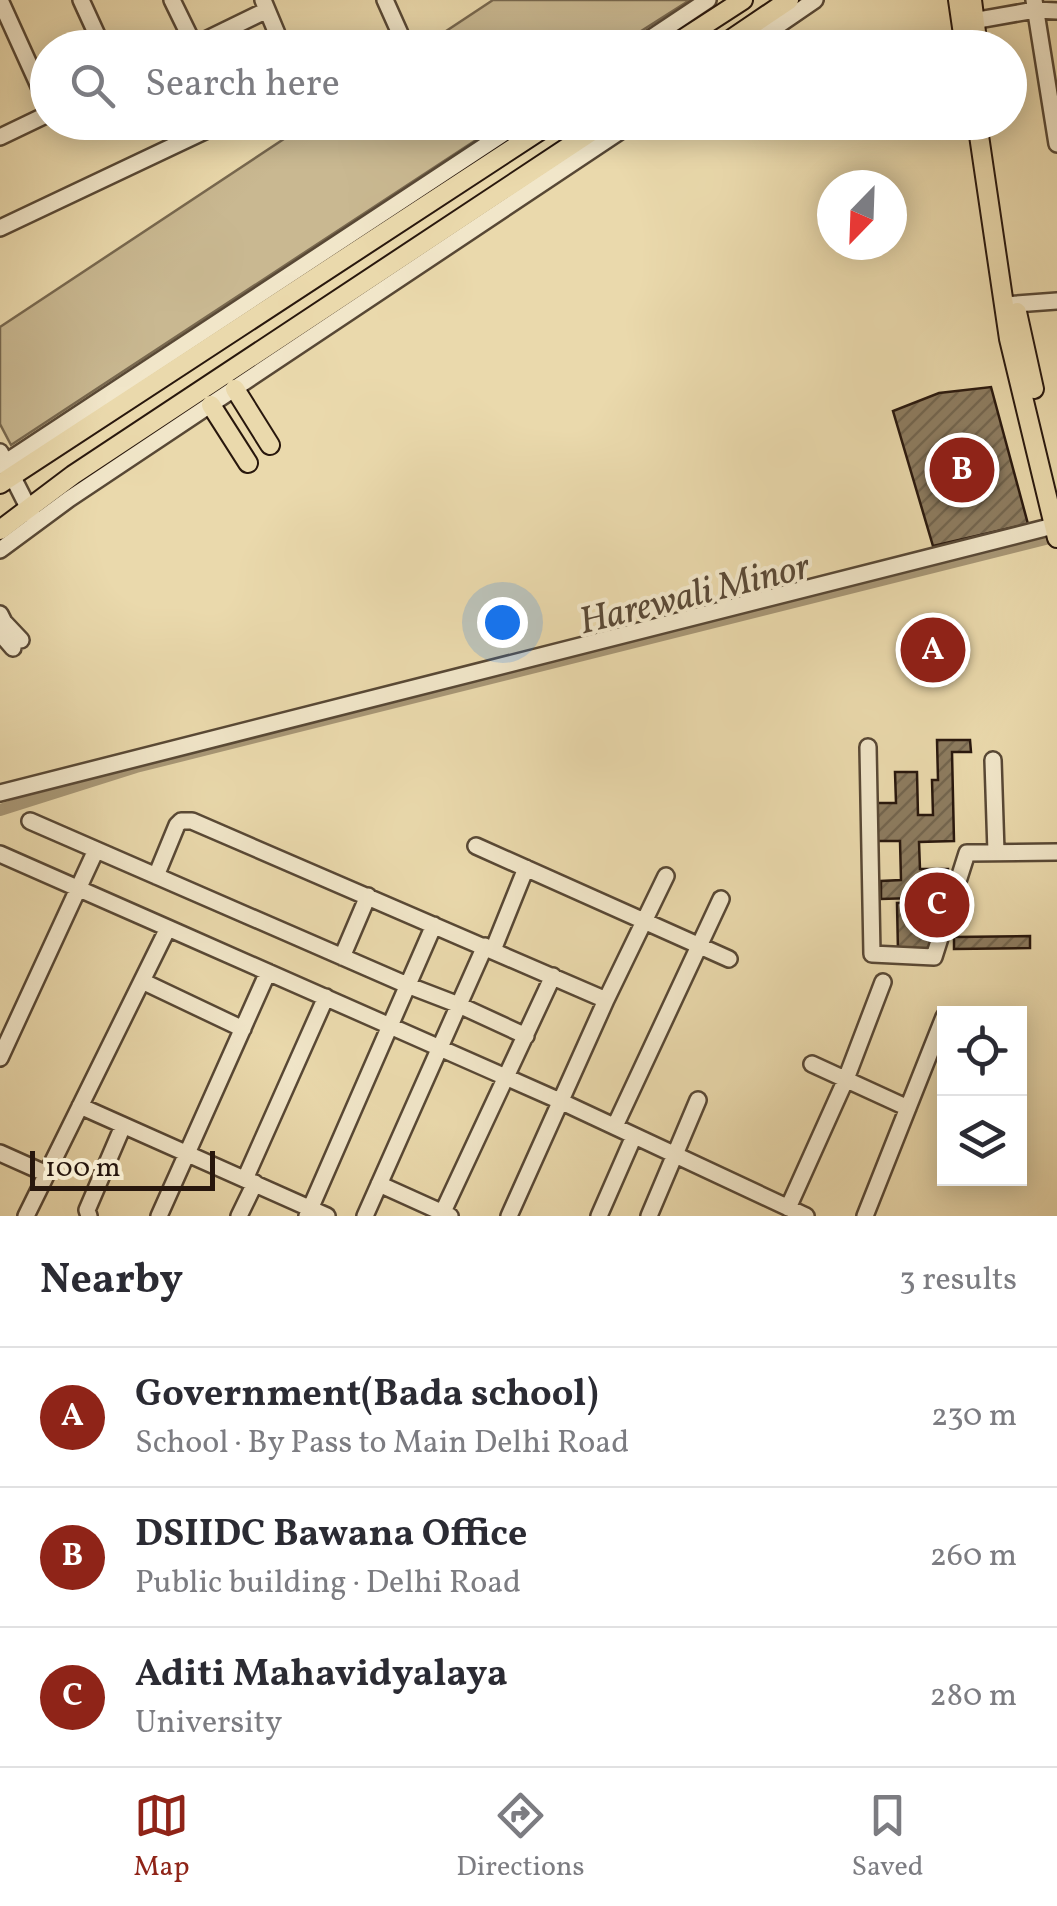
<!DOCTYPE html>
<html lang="en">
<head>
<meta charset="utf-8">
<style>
  :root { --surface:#fff; --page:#f2f2f3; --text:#2b2b33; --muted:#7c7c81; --line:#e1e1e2; --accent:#8f2418 }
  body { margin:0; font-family:Vollkorn,serif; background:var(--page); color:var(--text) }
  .controls { position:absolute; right:30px; bottom:30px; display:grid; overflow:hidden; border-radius:0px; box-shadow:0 5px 25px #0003 }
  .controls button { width:90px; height:90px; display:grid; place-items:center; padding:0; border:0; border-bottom:2px solid var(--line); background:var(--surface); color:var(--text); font:50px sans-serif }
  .compass { position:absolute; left:817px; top:170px; width:90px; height:90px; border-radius:50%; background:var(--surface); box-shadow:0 5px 25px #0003; rotate:203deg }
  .scale { position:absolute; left:30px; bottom:25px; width:185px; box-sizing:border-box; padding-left:10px; border:5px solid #28170d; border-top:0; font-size:28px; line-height:35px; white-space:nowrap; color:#28170d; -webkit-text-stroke:8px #f1e6c9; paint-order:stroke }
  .you { position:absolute; left:502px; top:622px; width:35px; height:35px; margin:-25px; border:8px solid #fff; border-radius:50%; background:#1a73e8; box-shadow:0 0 0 15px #1a73e833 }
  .badge { display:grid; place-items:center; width:65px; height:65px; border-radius:50%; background:var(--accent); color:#fff; font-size:32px; font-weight:700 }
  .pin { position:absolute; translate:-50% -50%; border:5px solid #fff; box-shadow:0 2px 10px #0006 }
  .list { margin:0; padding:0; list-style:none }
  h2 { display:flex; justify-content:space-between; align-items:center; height:130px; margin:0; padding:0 40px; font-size:42px }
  h2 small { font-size:32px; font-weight:400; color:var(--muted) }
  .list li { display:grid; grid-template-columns:65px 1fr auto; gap:30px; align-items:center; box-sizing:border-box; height:140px; padding:0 40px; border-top:2px solid var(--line) }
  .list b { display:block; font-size:38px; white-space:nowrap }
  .list p { margin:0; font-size:32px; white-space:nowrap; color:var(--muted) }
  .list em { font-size:32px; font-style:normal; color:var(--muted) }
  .icon { flex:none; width:55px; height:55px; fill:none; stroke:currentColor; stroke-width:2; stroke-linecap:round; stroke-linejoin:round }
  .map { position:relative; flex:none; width:1057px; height:1216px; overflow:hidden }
  .search { position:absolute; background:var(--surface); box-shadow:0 5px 25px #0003; left:30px; right:30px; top:30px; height:110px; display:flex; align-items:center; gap:25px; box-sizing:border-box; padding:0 35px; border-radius:55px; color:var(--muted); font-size:38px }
  .sheet { height:550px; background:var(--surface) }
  nav { display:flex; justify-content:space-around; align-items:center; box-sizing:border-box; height:140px; border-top:2px solid var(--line); background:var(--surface); font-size:28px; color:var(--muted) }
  nav a { display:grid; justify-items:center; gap:5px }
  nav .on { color:var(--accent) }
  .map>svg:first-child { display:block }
</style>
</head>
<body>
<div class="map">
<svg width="1057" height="1216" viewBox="0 0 1057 1216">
  <defs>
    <pattern id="building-hatch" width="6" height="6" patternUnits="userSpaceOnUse" patternTransform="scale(2.5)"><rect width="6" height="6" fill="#8d7c60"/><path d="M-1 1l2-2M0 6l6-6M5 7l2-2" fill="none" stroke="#73654e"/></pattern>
  </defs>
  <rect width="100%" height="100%" fill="#ead9ac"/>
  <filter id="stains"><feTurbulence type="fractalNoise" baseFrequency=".002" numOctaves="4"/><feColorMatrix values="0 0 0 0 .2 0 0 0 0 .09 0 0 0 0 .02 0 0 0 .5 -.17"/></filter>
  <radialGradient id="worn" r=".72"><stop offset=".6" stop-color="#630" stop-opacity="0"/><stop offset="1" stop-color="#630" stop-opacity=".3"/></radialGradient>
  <path fill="#c9b891" stroke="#78684f" stroke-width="2.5" d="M 493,0 L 690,0 L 616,47 L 422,47 Z
    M 308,123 L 502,123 L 11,445 L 0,424 L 0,327 Z"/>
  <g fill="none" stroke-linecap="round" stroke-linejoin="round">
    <path stroke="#a89776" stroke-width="12" d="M 0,810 L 136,767 L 1057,536"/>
  </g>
  <path fill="url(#building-hatch)" stroke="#28170d" stroke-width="2.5" d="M 991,387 L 1028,524 L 933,546 L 893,411 L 939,393 Z
    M 937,740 L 970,740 L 971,752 L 952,752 L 954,841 L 919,842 L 920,869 L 948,869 L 949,897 L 881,899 L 881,881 L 901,880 L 900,841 L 877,841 L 876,803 L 896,803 L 895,772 L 917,772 L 918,815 L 933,815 L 932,780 L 938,780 Z
    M 931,902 L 932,951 L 898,952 L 897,903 Z
    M 1030,936 L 1030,948 L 954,949 L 954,937 Z"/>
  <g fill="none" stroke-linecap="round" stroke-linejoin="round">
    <g stroke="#584835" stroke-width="20">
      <path id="minor" d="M 0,0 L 48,106
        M 81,0 L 103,48
        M 172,0 L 194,45
        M 263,0 L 283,48
        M 385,0 L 402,38
        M 1034,0 L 1057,144
        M 967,22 L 1035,10 L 1057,11
        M 189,48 L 267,10
        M 636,48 L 708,0
        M 745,48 L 815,0
        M 0,137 L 48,114
        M 0,228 L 224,122
        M 1004,305 L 1057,301
        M 0,452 L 32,515
        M 0,466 L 521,122
        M 0,550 L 69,499 L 634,122
        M 0,614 L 4,622 L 21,640
        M 0,633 L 13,648
        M 868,747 L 872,954 L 934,957 L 967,853 L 1057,852
        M 993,760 L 996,852
        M 0,793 L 1057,525
        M 30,821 L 407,985 L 459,1005 L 526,1036
        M 476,846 L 729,959
        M 0,854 L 168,928
        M 156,876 L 177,825 L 181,821 L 192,821 L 606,1000 L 666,876
        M 493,950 L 526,868
        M 342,957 L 368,896
        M 142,981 L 243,1029
        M 0,1058 L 96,850
        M 812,1064 L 908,1108
        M 80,1106 L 327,1216
        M 615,1126 L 721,899
        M 0,1153 L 47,1174
        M 245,1179 L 326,997
        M 379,1184 L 450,1216
        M 788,1208 L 846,1079 L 883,982
        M 26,1216 L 168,928 L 560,1101 L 806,1216
        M 89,1216 L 87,1210 L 123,1126
        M 159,1216 L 268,972
        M 239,1216 L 255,1183
        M 307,1216 L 434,925
        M 365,1216 L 485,946
        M 441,1216 L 553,976
        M 509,1216 L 606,1000
        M 599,1216 L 634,1136
        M 649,1216 L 698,1100
        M 865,1216 L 944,1017"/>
    </g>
    <g stroke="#28170d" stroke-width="22">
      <path id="major" d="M 958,0 L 965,48
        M 972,0 L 978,48
        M 669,48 L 743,0
        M 718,48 L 789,0
        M 977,122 L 1009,339 L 1057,538
        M 1017,312 L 1034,389
        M 235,389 L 270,445
        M 211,405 L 248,463
        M 0,484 L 553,122
        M 0,530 L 73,475 L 606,122"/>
    </g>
    <use href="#minor" stroke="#f1e6c9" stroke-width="15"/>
    <use href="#major" stroke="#ead9ac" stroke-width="18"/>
  </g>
  <g text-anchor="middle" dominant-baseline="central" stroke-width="8" stroke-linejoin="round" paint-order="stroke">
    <g font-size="38" font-style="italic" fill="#5b4a37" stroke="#f1e6c9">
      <text transform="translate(695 596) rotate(-14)">Harewali Minor</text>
    </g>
  </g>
  <rect width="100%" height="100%" filter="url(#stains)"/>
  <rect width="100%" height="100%" fill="url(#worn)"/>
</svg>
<div class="controls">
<button><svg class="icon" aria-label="locate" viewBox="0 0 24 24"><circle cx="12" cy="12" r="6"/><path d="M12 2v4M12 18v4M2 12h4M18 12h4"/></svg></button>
<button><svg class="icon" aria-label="layers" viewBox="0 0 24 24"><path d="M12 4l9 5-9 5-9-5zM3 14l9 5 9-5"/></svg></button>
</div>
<svg class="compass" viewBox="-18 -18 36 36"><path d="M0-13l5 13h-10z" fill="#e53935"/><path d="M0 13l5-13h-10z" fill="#7c7c81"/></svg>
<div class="scale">100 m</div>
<div class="you"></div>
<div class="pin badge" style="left:933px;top:650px">A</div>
<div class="pin badge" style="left:962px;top:470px">B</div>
<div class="pin badge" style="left:937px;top:905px">C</div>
<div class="search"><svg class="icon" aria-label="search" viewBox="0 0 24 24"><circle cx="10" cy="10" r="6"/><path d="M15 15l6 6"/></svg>Search here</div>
</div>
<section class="sheet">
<h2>Nearby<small>3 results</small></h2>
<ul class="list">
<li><span class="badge">A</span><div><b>Government(Bada school)</b><p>School · By Pass to Main Delhi Road</p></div><em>230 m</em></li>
<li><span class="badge">B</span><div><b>DSIIDC Bawana Office</b><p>Public building · Delhi Road</p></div><em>260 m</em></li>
<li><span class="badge">C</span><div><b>Aditi Mahavidyalaya</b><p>University</p></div><em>280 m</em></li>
</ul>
</section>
<nav>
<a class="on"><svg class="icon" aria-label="map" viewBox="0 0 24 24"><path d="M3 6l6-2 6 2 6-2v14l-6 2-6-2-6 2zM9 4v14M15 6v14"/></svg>Map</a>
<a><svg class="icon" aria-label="directions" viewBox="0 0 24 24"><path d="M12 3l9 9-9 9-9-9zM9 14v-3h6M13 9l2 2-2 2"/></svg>Directions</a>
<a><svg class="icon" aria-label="saved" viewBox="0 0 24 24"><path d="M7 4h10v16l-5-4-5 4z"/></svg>Saved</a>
</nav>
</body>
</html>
